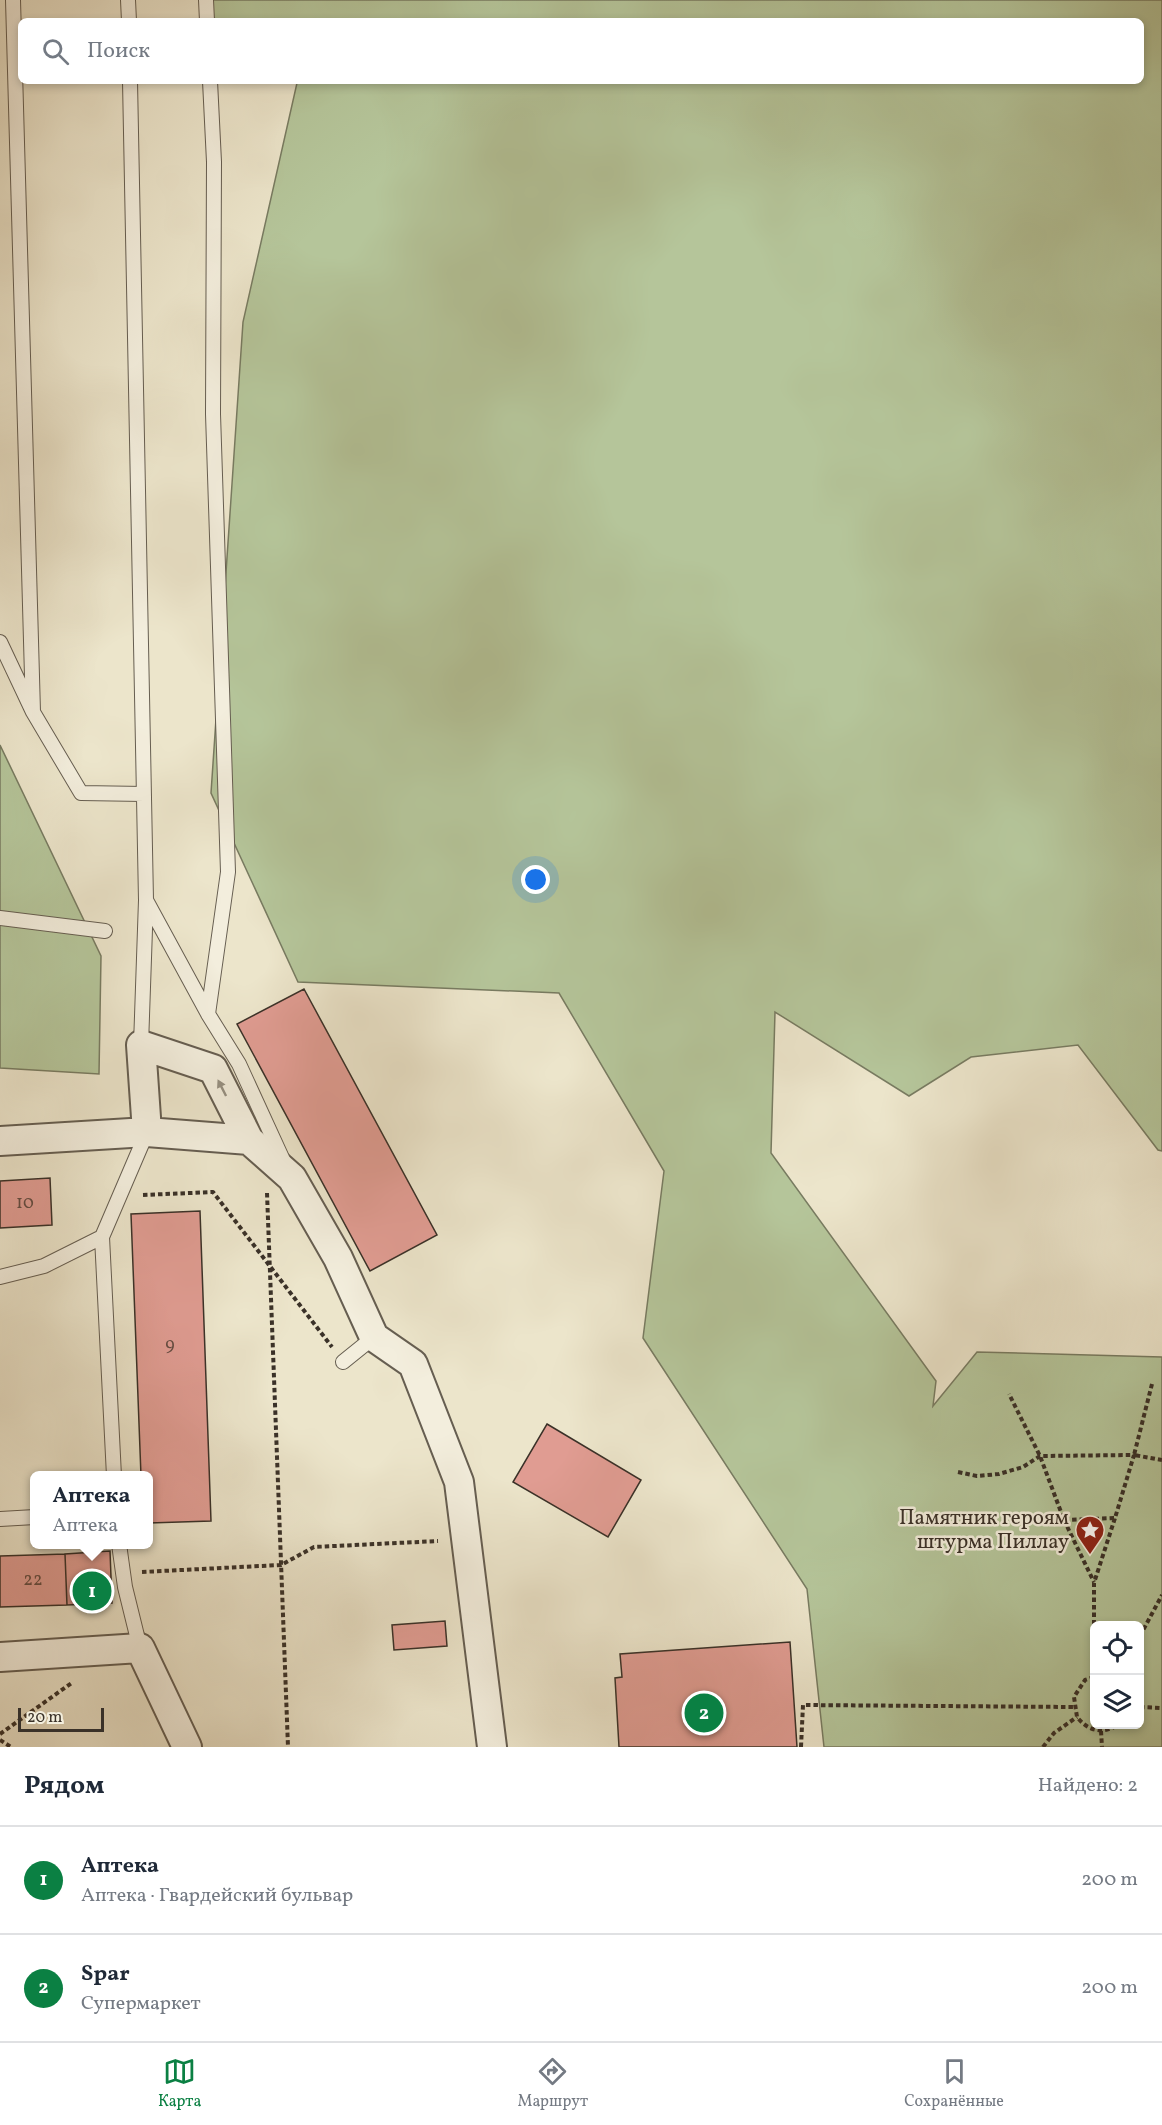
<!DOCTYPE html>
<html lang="ru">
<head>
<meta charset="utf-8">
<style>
  :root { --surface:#fff; --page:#f2f2f3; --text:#1f2937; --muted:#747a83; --line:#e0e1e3; --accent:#0b8043 }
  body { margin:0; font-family:Vollkorn,serif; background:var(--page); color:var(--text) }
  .controls { position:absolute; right:18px; bottom:18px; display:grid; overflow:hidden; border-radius:9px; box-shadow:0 3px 9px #0003 }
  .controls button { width:54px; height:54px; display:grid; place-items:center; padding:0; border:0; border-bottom:2px solid var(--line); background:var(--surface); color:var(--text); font:30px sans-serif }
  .scale { position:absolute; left:18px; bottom:15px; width:86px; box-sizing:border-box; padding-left:6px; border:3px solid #3a3128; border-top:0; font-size:16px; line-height:21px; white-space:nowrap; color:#3a3128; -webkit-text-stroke:4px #f3eedd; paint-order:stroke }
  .you { position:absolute; left:536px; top:880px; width:21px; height:21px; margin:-15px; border:4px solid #fff; border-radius:50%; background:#1a73e8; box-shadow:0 0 0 9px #1a73e833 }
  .badge { display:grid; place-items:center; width:39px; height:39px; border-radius:50%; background:var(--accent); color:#fff; font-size:20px; font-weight:700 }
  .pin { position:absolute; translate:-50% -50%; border:3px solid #fff; box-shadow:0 2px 6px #0006 }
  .popup { position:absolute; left:30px; top:1471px; width:123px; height:78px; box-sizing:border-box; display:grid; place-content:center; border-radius:9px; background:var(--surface); filter:drop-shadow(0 2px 4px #0005); font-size:20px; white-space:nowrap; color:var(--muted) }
  .popup b { font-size:22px; color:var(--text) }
  .popup::after { content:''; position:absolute; left:50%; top:100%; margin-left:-12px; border:12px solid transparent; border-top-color:var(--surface) }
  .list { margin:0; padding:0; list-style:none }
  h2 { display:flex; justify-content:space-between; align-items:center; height:78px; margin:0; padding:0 24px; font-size:26px }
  h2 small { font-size:20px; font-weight:400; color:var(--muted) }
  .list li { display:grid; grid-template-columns:39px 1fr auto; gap:18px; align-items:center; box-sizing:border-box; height:108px; padding:0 24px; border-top:2px solid var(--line) }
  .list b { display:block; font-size:22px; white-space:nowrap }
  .list p { margin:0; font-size:20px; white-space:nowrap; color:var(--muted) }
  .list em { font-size:20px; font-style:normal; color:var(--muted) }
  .icon { flex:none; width:33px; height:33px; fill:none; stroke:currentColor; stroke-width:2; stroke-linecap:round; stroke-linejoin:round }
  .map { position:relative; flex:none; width:1162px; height:1747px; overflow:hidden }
  .search { position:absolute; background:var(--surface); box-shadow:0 3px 9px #0003; left:18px; right:18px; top:18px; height:66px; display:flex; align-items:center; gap:15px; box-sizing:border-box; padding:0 21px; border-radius:9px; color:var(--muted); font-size:22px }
  .sheet { height:294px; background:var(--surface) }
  nav { display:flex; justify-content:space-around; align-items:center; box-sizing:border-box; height:84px; border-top:2px solid var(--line); background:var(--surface); font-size:16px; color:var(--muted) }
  nav a { display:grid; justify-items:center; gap:3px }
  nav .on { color:var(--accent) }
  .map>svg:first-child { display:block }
</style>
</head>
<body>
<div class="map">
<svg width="1162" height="1747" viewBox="0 0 1162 1747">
  <rect width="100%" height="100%" fill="#ece5cb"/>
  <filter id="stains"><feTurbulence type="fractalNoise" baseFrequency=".00333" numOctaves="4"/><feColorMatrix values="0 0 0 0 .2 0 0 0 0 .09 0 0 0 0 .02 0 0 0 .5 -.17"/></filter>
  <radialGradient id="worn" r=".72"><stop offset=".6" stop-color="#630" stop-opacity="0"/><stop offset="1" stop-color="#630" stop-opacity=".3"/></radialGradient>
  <path fill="#b5c59a" stroke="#787b61" stroke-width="1.5" fill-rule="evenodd" d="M 201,0 L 1162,0 L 1162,1151 L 1158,1150 L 1078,1045 L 971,1057 L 909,1096 L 775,1012 L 771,1153 L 936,1381 L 933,1406 L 977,1352 L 1162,1357 L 1162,1747 L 824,1747 L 807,1589 L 643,1338 L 664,1171 L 559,993 L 298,982 L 211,793 L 243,322 L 297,83 L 295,81 L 1141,81 L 1141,21 L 218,21 L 203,9 ZM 1094,1626 L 1140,1626 L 1140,1724 L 1094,1724 Z
    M 0,745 L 101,956 L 99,1074 L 0,1068 Z"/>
  <path fill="#e09c92" stroke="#3a3128" stroke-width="1.5" d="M 304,989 L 437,1235 L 370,1271 L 237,1024 Z
    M 50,1178 L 52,1225 L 0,1228 L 0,1181 Z
    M 200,1211 L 211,1521 L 149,1523 L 149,1476 L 141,1476 L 131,1214 Z
    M 547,1424 L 641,1480 L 608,1537 L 513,1482 Z
    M 110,1551 L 112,1603 L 67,1605 L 65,1554 Z
    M 65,1554 L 67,1605 L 0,1607 L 0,1556 Z
    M 445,1621 L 447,1646 L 394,1650 L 392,1625 Z
    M 790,1642 L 797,1747 L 619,1747 L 615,1678 L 622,1677 L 620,1654 Z"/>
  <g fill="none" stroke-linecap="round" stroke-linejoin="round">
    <g stroke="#665e51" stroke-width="16">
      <path id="lane" d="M 13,0 L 33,712
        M 128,0 L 129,21
        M 206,0 L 207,21
        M 130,81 L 146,900 L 141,1045
        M 0,642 L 33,712 L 81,793 L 144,794
        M 146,900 L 208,1014 L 239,1064 L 283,1160
        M 0,918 L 105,931
        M 208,1014 L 228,872 L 213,414 L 214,162 L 210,81
        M 0,1277 L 44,1266 L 102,1237
        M 343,1362 L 374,1337
        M 114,1476 L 102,1237 L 147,1132
        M 0,1519 L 35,1517
        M 119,1544 L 125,1587 L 140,1648"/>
    </g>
    <g stroke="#665e51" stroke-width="32">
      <path id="street" d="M 249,1140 L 147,1132 L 141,1045 L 213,1069 L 249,1140 L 292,1178 L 338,1258 L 374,1337 L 413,1364 L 459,1482 L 492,1747
        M 0,1141 L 147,1132
        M 0,1657 L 140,1648 L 187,1747"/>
    </g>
    <path stroke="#3a3128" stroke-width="4" stroke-dasharray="4.5 3" stroke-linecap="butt" d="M 267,1193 L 288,1747
      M 143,1195 L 213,1192 L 332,1347
      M 1152,1384 L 1134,1455 L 1162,1460
      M 958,1472 L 977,1476 L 999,1474 L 1023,1467 L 1040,1456 L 1134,1455 L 1115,1518 L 1064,1520 L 1040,1456 L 1009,1394
      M 1064,1520 L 1094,1582
      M 142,1572 L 281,1565 L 314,1547 L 438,1541
      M 1094,1632 L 1094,1583 L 1115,1518
      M 1140,1636 L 1162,1595
      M 1094,1677 L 1085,1680 L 1074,1697 L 1077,1717 C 1088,1731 1103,1735 1119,1724
      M 1140,1707 L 1162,1708
      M 1101,1731 L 1102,1747
      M 0,1734 L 73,1682
      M 0,1740 L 11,1747
      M 801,1747 L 803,1705 L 1073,1707
      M 1043,1747 L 1054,1733 L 1077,1717"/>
    <use href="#lane" stroke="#f3eedd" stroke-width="14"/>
    <use href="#street" stroke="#f3eedd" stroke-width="28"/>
  </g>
  <defs><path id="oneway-solid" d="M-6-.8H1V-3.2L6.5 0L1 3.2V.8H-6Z" transform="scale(1.5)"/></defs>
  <use fill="#969082" href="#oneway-solid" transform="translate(222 1088) rotate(-117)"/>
  <defs>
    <g id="sight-pin" transform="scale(1.5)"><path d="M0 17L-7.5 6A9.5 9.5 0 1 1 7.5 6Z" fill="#8f2418" stroke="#f3eedd"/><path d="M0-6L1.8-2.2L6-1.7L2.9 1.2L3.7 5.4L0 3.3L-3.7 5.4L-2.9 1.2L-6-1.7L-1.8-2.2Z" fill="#fff"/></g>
  </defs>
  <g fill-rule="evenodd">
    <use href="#sight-pin" x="1090" y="1530"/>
  </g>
  <g text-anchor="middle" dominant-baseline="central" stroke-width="5" stroke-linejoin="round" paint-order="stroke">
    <g font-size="18" fill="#644c42">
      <text x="25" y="1203">10</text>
      <text x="170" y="1345">9</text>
      <text x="33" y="1580">22</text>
    </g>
    <g font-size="21" fill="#3a3128" stroke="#f3eedd" text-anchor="end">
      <text x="1069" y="1518">Памятник героям<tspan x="1069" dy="24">штурма Пиллау</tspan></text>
    </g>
  </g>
  <rect width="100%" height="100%" filter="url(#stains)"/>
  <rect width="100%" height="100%" fill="url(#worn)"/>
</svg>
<div class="controls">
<button><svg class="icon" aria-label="locate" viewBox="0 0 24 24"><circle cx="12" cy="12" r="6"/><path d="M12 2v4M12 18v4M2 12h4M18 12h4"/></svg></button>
<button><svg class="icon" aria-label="layers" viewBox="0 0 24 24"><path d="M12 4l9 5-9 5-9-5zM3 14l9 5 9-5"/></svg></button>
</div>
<div class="scale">20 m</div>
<div class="you"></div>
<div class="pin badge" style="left:92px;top:1591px">1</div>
<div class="popup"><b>Аптека</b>Аптека</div>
<div class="pin badge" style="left:704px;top:1713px">2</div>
<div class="search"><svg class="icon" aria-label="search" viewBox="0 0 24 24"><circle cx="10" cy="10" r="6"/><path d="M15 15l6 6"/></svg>Поиск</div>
</div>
<section class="sheet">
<h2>Рядом<small>Найдено: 2</small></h2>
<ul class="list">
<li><span class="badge">1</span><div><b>Аптека</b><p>Аптека · Гвардейский бульвар</p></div><em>200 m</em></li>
<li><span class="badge">2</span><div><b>Spar</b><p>Супермаркет</p></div><em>200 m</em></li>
</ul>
</section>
<nav>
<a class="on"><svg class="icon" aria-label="map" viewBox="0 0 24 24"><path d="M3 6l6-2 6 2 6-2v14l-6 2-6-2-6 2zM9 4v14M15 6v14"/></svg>Карта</a>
<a><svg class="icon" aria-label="directions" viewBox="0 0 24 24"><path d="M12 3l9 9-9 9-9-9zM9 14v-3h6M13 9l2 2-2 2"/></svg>Маршрут</a>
<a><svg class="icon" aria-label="saved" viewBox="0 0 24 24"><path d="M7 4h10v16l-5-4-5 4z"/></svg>Сохранённые</a>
</nav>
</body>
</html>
